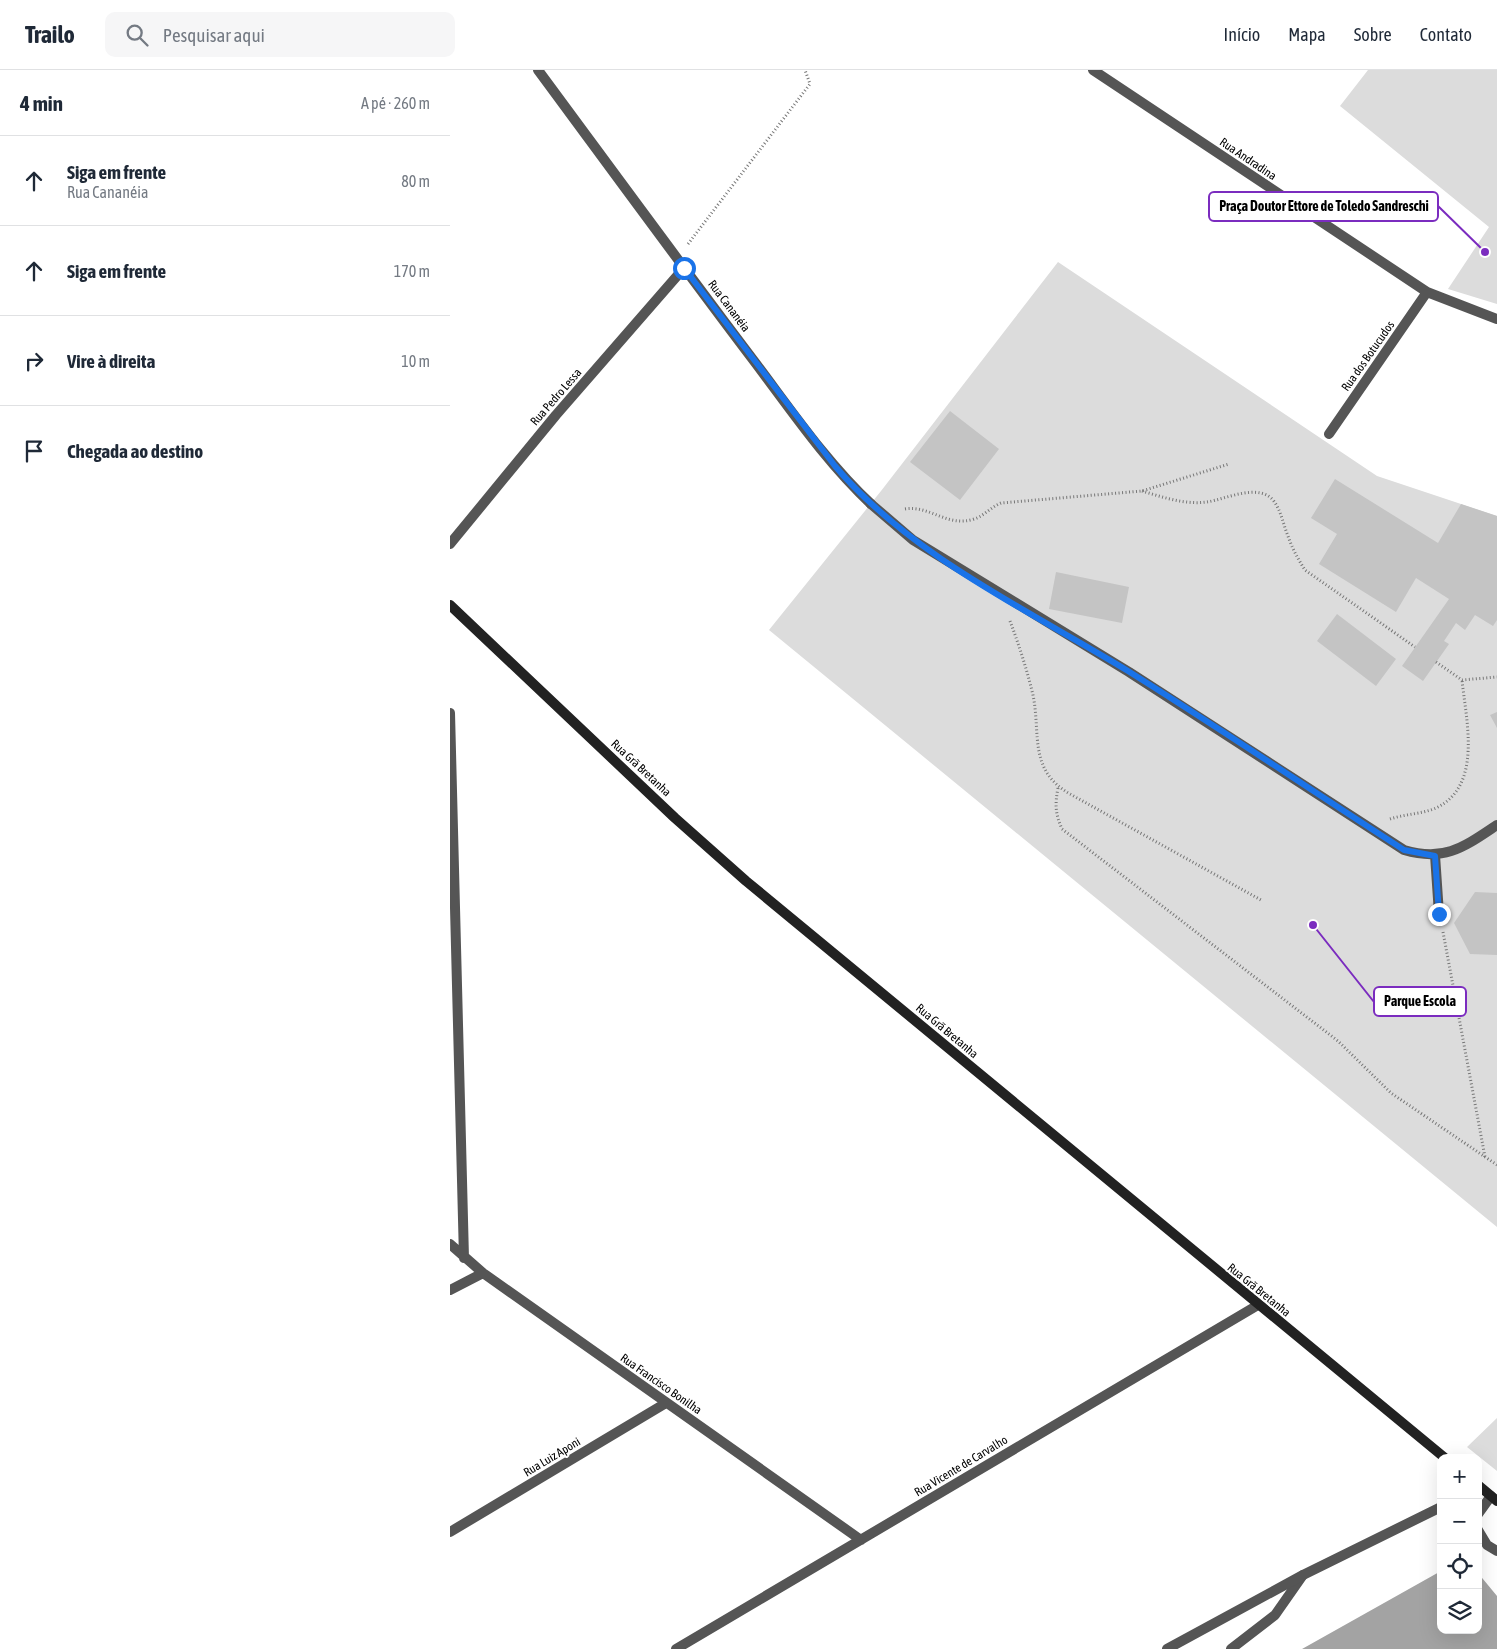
<!DOCTYPE html>
<html lang="pt">
<head>
<meta charset="utf-8">
<style>
  :root { --surface:#fff; --page:#f6f6f7; --text:#1f2937; --muted:#747a83; --line:#e0e1e3 }
  body { margin:0; font-family:"Asap Condensed",sans-serif; background:var(--page); color:var(--text) }
  .controls { position:absolute; right:15px; bottom:15px; display:grid; overflow:hidden; border-radius:10px; box-shadow:0 5px 20px #0002 }
  .controls button { width:45px; height:45px; display:grid; place-items:center; padding:0; border:0; border-bottom:1px solid var(--line); background:var(--surface); color:var(--text); font:25px sans-serif }
  .stop { position:absolute; width:15px; height:15px; margin:-11px; border:4px solid #1a73e8; border-radius:50%; background:#fff }
  .stop.end { background:#1a73e8; border-color:#fff; box-shadow:0 1px 5px #0008 }
  .list { margin:0; padding:0; list-style:none }
  h2 { display:flex; justify-content:space-between; align-items:center; height:65px; margin:0; padding:0 20px; font-size:21px }
  h2 small { font-size:16px; font-weight:400; color:var(--muted) }
  .list li { display:grid; grid-template-columns:32px 1fr auto; gap:15px; align-items:center; box-sizing:border-box; height:90px; padding:0 20px; border-top:1px solid var(--line) }
  .list b { display:block; font-size:19px; white-space:nowrap }
  .list p { margin:0; font-size:16px; white-space:nowrap; color:var(--muted) }
  .list em { font-size:16px; font-style:normal; color:var(--muted) }
  .icon { flex:none; width:28px; height:28px; fill:none; stroke:currentColor; stroke-width:2; stroke-linecap:round; stroke-linejoin:round }
  .map { position:relative; flex:none; width:1047px; height:1579px; overflow:hidden }
  header { display:flex; align-items:center; gap:30px; box-sizing:border-box; height:70px; padding:0 25px; background:var(--surface); border-bottom:1px solid var(--line) }
  header strong { font-size:24px }
  nav { display:flex; gap:28px; margin-inline-start:auto; font-size:18px }
  .search { width:350px; height:45px; background:var(--page); display:flex; align-items:center; gap:12px; box-sizing:border-box; padding:0 18px; border-radius:10px; color:var(--muted); font-size:19px }
  main { display:flex }
  aside { flex:1; background:var(--surface) }
  .map>svg:first-child { display:block }
</style>
</head>
<body>
<header>
<strong>Trailo</strong>
<div class="search"><svg class="icon" aria-label="search" viewBox="0 0 24 24"><circle cx="10" cy="10" r="6"/><path d="M15 15l6 6"/></svg>Pesquisar aqui</div>
<nav><a>Início</a><a>Mapa</a><a>Sobre</a><a>Contato</a></nav>
</header>
<main>
<aside>
<h2>4 min<small>A pé · 260 m</small></h2>
<ul class="list">
<li><svg class="icon" aria-label="ahead" viewBox="0 0 24 24"><path d="M12 20V5M6 11l6-6 6 6"/></svg><div><b>Siga em frente</b><p>Rua Cananéia</p></div><em>80 m</em></li>
<li><svg class="icon" aria-label="ahead" viewBox="0 0 24 24"><path d="M12 20V5M6 11l6-6 6 6"/></svg><div><b>Siga em frente</b></div><em>170 m</em></li>
<li><svg class="icon" aria-label="right" viewBox="0 0 24 24"><path d="M7 20v-9h11M14 6l5 5-5 5"/></svg><div><b>Vire à direita</b></div><em>10 m</em></li>
<li><svg class="icon" aria-label="arrive" viewBox="0 0 24 24"><path d="M6 21V4h12l-3 4 3 4H6"/></svg><div><b>Chegada ao destino</b></div></li>
</ul>
</aside>
<div class="map">
<svg width="1047" height="1579" viewBox="0 0 1047 1579">
  <rect width="100%" height="100%" fill="#fff"/>
  <path fill="#dcdcdc" d="M 918,0 L 1047,0 L 1047,234 L 998,219 L 1039,157 L 890,36 Z
    M 608,192 L 927,406 L 1047,446 L 1047,1157 L 319,560 L 431,421 Z
    M 1047,1348 L 1047,1401 L 1017,1377 Z"/>
  <path fill="#a3a3a3" d="M 991,1501 L 991,1560 L 1028,1560 L 1028,1503 L 1047,1526 L 1047,1579 L 852,1579 Z"/>
  <path fill="#c4c4c4" d="M 500,341 L 549,379 L 510,430 L 460,392 Z
    M 885,409 L 988,473 L 1011,434 L 1047,446 L 1047,550 L 1043,556 L 1025,545 L 1015,560 L 1006,553 L 994,571 L 999,574 L 973,611 L 952,596 L 999,529 L 966,508 L 946,542 L 869,494 L 887,464 L 861,448 Z
    M 606,502 L 679,517 L 672,553 L 599,539 Z
    M 887,544 L 946,589 L 926,616 L 867,571 Z
    M 1047,642 L 1047,658 L 1040,645 Z
    M 1025,822 L 1047,823 L 1047,885 L 1020,884 L 1004,853 Z"/>
  <g fill="none" stroke-linecap="round" stroke-linejoin="round">
    <path stroke="#777" stroke-width="3" stroke-dasharray="1 2.5" stroke-linecap="butt" d="M 238,174 L 360,14 L 355,0
      M 692,421 C 712,427 735,435 757,432 C 776,429 808,413 823,430 C 831,440 833,454 838,466 C 842,478 848,489 855,500 L 965,577
      M 455,439 C 480,435 498,458 524,449 C 534,446 541,437 551,433 L 692,421 L 779,394
      M 560,551 C 569,575 577,600 583,625 C 591,664 578,700 620,724 L 811,830
      M 986,592 L 1012,610 L 1047,607
      M 608,718 C 605,734 605,743 612,759 L 888,971 L 941,1023 L 1047,1095
      M 940,749 C 955,744 972,744 986,738 C 1033,716 1016,650 1012,610
      M 993,862 L 1035,1087"/>
    <path stroke="#555" stroke-width="10" d="M 421,434 L 463,470 L 679,602 L 954,780 C 995,792 1014,777 1047,755
      M 0,474 L 106,345 L 234,198
      M 985,785 L 989,844
      M 1028,1444 L 1041,1426
      M 1028,1460 L 1037,1475 L 1047,1481
      M 781,1579 L 825,1545 L 853,1505"/>
    <path stroke="#555" stroke-width="10" d="M 88,0 C 159,96 229,192 301,287 C 339,337 375,391 421,434
      M 643,0 L 977,222 L 1047,249
      M 879,364 L 977,222
      M 0,643 L 14,1188
      M 0,1174 L 33,1203 L 411,1470
      M 0,1220 L 33,1203
      M 0,1462 L 216,1333
      M 226,1579 L 808,1235
      M 717,1579 L 853,1505 L 991,1437"/>
    <path stroke="#222" stroke-width="10" d="M 0,535 L 225,748 L 296,811 L 995,1388
      M 1028,1415 L 1047,1431"/>
  </g>
  <g fill="none" stroke-linecap="round" stroke-linejoin="round">
    <path stroke="#1a73e8" stroke-width="6" d="M 234,198 L 385,396 C 461,486 578,540 678,601 C 771,659 862,721 954,780 L 985,786 L 989,844"/>
  </g>
  <g text-anchor="middle" dominant-baseline="central" stroke-width="4" stroke-linejoin="round" paint-order="stroke">
    <g font-size="12" fill="#000" stroke="#fff">
      <text transform="translate(798 89) rotate(34)">Rua Andradina</text>
      <text transform="translate(279 236) rotate(53)">Rua Cananéia</text>
      <text transform="translate(918 286) rotate(-55)">Rua dos Botucudos</text>
      <text transform="translate(106 327) rotate(-49)">Rua Pedro Lessa</text>
      <text transform="translate(191 698) rotate(43)">Rua Grã Bretanha</text>
      <text transform="translate(497 961) rotate(40)">Rua Grã Bretanha</text>
      <text transform="translate(809 1220) rotate(39)">Rua Grã Bretanha</text>
      <text transform="translate(211 1314) rotate(35)">Rua Francisco Bonilha</text>
      <text transform="translate(102 1387) rotate(-31)">Rua Luiz Aponi</text>
      <text transform="translate(511 1396) rotate(-31)">Rua Vicente de Carvalho</text>
    </g>
  </g>
  <path fill="none" stroke="#7b2cbf" stroke-width="2" d="M1035 182L988 136M863 855L924 932"/>
  <g fill="#7b2cbf" stroke="#fff" stroke-width="2">
    <circle cx="1035" cy="182" r="5"/>
    <circle cx="863" cy="855" r="5"/>
  </g>
  <g fill="#fff" stroke="#7b2cbf" stroke-width="2">
    <rect x="759" y="122" width="229" height="29" rx="5"/>
    <rect x="924" y="917" width="92" height="29" rx="5"/>
  </g>
  <g font-size="14" text-anchor="middle" font-weight="bold" fill="#000">
    <text x="874" y="141">Praça Doutor Ettore de Toledo Sandreschi</text>
    <text x="970" y="936">Parque Escola</text>
  </g>
</svg>
<div class="controls">
<button>+</button>
<button>−</button>
<button><svg class="icon" aria-label="locate" viewBox="0 0 24 24"><circle cx="12" cy="12" r="6"/><path d="M12 2v4M12 18v4M2 12h4M18 12h4"/></svg></button>
<button><svg class="icon" aria-label="layers" viewBox="0 0 24 24"><path d="M12 4l9 5-9 5-9-5zM3 14l9 5 9-5"/></svg></button>
</div>
<div class="stop" style="left:234px;top:198px"></div>
<div class="stop end" style="left:989px;top:844px"></div>
</div>
</main>
</body>
</html>
